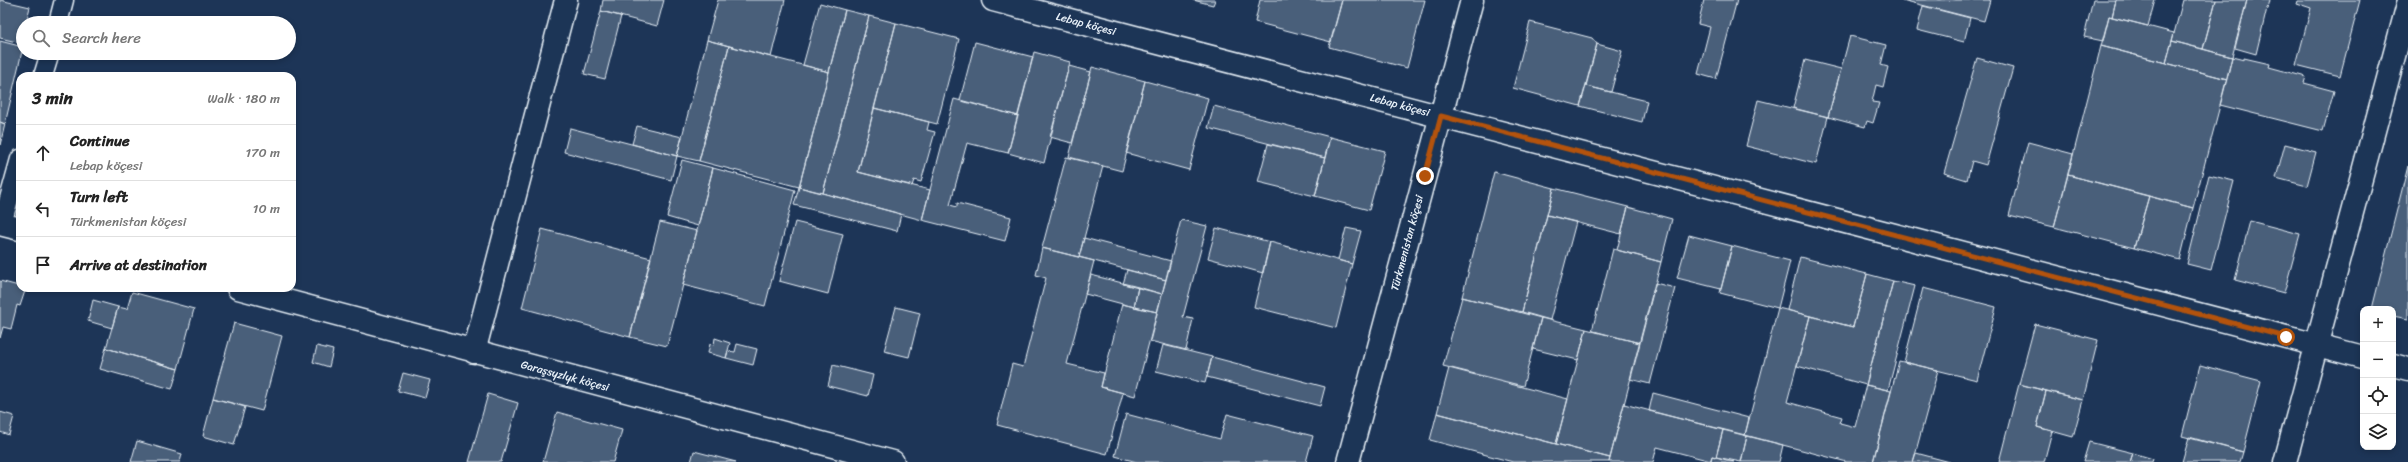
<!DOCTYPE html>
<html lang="en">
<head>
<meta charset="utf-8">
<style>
  :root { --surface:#fff; --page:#f2f2f2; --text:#222; --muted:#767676; --line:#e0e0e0 }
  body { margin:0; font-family:Sriracha,sans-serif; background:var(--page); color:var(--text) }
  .controls { position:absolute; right:12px; bottom:12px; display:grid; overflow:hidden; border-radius:8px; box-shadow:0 2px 6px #0003 }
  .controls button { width:36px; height:36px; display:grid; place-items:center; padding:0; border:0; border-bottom:1px solid var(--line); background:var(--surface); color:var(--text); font:20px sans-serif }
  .stop { position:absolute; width:12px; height:12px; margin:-9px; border:3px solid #b45309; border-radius:50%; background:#fff }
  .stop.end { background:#b45309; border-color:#fff; box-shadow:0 1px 4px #0008 }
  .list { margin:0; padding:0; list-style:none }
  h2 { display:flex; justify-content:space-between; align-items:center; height:52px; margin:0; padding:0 16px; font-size:17px }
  h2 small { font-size:13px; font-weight:400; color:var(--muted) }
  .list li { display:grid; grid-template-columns:26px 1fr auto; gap:12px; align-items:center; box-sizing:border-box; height:56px; padding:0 16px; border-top:1px solid var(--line) }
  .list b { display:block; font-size:15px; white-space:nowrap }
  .list p { margin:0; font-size:13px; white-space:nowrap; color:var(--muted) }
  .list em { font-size:13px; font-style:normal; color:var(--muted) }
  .icon { flex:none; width:22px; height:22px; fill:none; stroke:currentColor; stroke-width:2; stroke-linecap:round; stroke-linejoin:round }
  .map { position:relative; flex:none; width:2408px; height:462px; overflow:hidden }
  .search { position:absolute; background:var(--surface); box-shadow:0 2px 6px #0003; left:16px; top:16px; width:280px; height:44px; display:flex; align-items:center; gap:10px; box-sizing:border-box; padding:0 14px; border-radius:22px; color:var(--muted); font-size:15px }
  .panel { position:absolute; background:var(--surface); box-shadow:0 2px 6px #0003; left:16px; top:72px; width:280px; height:220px; border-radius:12px }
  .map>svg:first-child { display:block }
</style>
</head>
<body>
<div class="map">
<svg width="2408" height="462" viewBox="0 0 2408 462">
  <rect width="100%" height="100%" fill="#1d3557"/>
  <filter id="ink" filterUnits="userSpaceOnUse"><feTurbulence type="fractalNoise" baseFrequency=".025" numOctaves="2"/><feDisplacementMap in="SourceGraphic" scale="8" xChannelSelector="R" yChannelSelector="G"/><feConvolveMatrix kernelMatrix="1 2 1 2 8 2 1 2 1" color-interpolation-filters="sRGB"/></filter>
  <g filter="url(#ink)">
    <path fill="#495e7a" stroke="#e8f1f8" d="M 0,0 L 30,7 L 26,23 L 23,23 L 21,43 L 0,38 Z
      M 603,0 L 664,0 L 657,26 L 601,11 Z
      M 718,0 L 785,0 L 771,57 L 707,40 Z
      M 1193,0 L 1215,0 L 1213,5 Z
      M 1260,0 L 1342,0 L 1331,42 L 1255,22 Z
      M 1342,0 L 1425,0 L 1407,68 L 1329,47 Z
      M 1704,0 L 1737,0 L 1716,79 L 1698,74 L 1710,27 L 1698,24 Z
      M 1902,0 L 1990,0 L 1984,21 Z
      M 2093,0 L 2116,0 L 2112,17 L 2109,16 L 2103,41 L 2084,37 Z
      M 2116,0 L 2155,0 L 2148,26 L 2112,17 Z
      M 2183,0 L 2216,0 L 2203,49 L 2172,41 Z
      M 2216,0 L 2247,0 L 2232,57 L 2203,49 Z
      M 2247,0 L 2269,0 L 2256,54 L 2235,48 Z
      M 2297,0 L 2360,0 L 2340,76 L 2296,65 L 2311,8 L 2296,3 Z
      M 820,3 L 845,10 L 829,72 L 803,65 Z
      M 1923,6 L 1970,18 L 1964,42 L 1917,30 Z
      M 845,10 L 869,16 L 823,193 L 799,187 Z
      M 601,11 L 621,16 L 605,79 L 584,74 Z
      M 869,16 L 896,23 L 858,172 L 930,190 L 922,220 L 823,193 Z
      M 2109,16 L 2174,33 L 2166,63 L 2101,46 Z
      M 1530,22 L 1592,38 L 1597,44 L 1580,106 L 1513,88 Z
      M 896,23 L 959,39 L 937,124 L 874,108 Z
      M 1850,36 L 1886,45 L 1881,65 L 1888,67 L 1883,87 L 1876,85 L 1872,102 L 1879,103 L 1873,123 L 1867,121 L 1865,127 L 1828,117 Z
      M 707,40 L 729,46 L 699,161 L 677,156 Z
      M 0,41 L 23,47 L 5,124 L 0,122 Z
      M 2172,41 L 2232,57 L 2227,79 L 2166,63 Z
      M 975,42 L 1033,57 L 1018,116 L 960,100 Z
      M 1597,44 L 1622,51 L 1611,92 L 1586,86 Z
      M 729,46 L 829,72 L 799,187 L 699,161 Z
      M 2101,46 L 2227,79 L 2193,208 L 2068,175 Z
      M 1034,52 L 1070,62 L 1044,163 L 1008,153 Z
      M 2232,57 L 2244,60 L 2244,58 L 2270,64 L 2269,67 L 2306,77 L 2304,83 L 2334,91 L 2323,131 L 2220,105 Z
      M 1977,58 L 2013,68 L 1986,165 L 1972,161 L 1967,180 L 1944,173 Z
      M 1805,60 L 1841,69 L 1828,117 L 1793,108 Z
      M 1069,66 L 1091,72 L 1072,143 L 1050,137 Z
      M 1092,67 L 1145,81 L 1122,171 L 1069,157 Z
      M 1145,81 L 1208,98 L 1189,170 L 1126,153 Z
      M 1586,86 L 1647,101 L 1642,122 L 1580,106 Z
      M 954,99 L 1018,116 L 1008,153 L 967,143 L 950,205 L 957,207 L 957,203 L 1011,217 L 1005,241 L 922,220 Z
      M 1758,100 L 1828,117 L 1816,164 L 1746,146 Z
      M 1214,106 L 1330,137 L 1325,158 L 1208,128 Z
      M 874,108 L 929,122 L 927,130 L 935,132 L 921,182 L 914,180 L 912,186 L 858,172 Z
      M 0,122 L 5,124 L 0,145 Z
      M 637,126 L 682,137 L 677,156 L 632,144 Z
      M 570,128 L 677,156 L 671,180 L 564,152 Z
      M 1330,137 L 1385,151 L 1369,210 L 1315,196 Z
      M 2028,142 L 2073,154 L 2054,227 L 2009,216 Z
      M 1268,144 L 1325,158 L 1315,196 L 1258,182 Z
      M 2285,144 L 2316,152 L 2307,186 L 2276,178 Z
      M 1066,157 L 1103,166 L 1079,257 L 1042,248 Z
      M 682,160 L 713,168 L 698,226 L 667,217 Z
      M 2408,166 L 2408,319 L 2393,316 L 2393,309 L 2372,309 Z
      M 713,168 L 795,190 L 765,306 L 683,285 Z
      M 1494,172 L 1554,188 L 1522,312 L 1462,297 Z
      M 2068,175 L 2149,196 L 2134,248 L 2054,227 Z
      M 2209,175 L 2234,181 L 2211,270 L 2187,264 Z
      M 799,187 L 901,214 L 897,231 L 794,205 Z
      M 1554,188 L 1628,207 L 1621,234 L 1547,215 Z
      M 2149,196 L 2193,208 L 2180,260 L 2134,248 Z
      M 1628,207 L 1672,219 L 1661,262 L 1617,250 Z
      M 1547,215 L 1576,222 L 1550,320 L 1522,312 Z
      M 1181,220 L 1207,226 L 1183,317 L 1193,319 L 1186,350 L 1150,341 Z
      M 2250,221 L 2300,234 L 2284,293 L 2235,280 Z
      M 660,222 L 697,231 L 667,346 L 630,337 Z
      M 795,222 L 843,234 L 828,294 L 779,281 Z
      M 1216,228 L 1270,242 L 1263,273 L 1208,258 Z
      M 1346,228 L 1361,231 L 1352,264 L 1338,260 Z
      M 542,229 L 651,258 L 630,337 L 522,308 Z
      M 1689,235 L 1732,246 L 1721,289 L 1677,278 Z
      M 1084,238 L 1171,261 L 1166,280 L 1079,257 Z
      M 1270,242 L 1352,264 L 1336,328 L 1254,307 Z
      M 1732,246 L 1790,261 L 1778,308 L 1720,293 Z
      M 1042,248 L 1094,261 L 1067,364 L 1104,373 L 1101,387 L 1123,393 L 1107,454 L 997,425 L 1012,364 L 1023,367 L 1046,278 L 1036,275 Z
      M 1613,249 L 1661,262 L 1640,343 L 1592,331 Z
      M 1800,257 L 1867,274 L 1853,327 L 1787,310 Z
      M 1127,270 L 1166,280 L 1162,294 L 1123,284 Z
      M 1867,274 L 1893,281 L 1866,385 L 1797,366 L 1810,316 L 1853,327 Z
      M 1091,275 L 1138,287 L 1134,307 L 1085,294 Z
      M 0,281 L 26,288 L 20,306 L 17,305 L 11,329 L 3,327 L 0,338 Z
      M 1893,281 L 1915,286 L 1888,390 L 1866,385 Z
      M 1655,283 L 1675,288 L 1650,384 L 1630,379 Z
      M 1138,287 L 1162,294 L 1157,312 L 1134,307 Z
      M 1923,288 L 1996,307 L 1977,380 L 1904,362 Z
      M 132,292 L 194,309 L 178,369 L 106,348 L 118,307 L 127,309 Z
      M 1462,297 L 1541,318 L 1523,386 L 1443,366 Z
      M 93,300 L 118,307 L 112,328 L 88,321 Z
      M 1122,304 L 1157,312 L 1135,396 L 1101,387 Z
      M 896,307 L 920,313 L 909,357 L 884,351 Z
      M 1778,308 L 1810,316 L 1787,402 L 1842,417 L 1840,423 L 1855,427 L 1866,385 L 1891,391 L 1873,462 L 1847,462 L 1745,435 Z
      M 1541,318 L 1586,329 L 1578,360 L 1533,349 Z
      M 234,323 L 282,336 L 262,411 L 213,398 Z
      M 2035,324 L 2098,340 L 2083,400 L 2019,384 Z
      M 1586,329 L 1640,343 L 1610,458 L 1556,444 Z
      M 715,338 L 730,343 L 726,358 L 708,353 L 710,344 L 714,345 Z
      M 737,344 L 757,349 L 753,365 L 726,358 L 728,351 L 735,352 Z
      M 1163,345 L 1212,357 L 1205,383 L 1156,371 Z
      M 317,346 L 333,350 L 329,367 L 313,362 Z
      M 106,348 L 178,369 L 172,389 L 100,369 Z
      M 1212,357 L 1325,387 L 1320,406 L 1207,377 Z
      M 1899,361 L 1938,370 L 1913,462 L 1873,462 Z
      M 833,365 L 873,375 L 868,396 L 828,386 Z
      M 2200,365 L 2261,381 L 2243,452 L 2182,436 Z
      M 1449,368 L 1568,399 L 1556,444 L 1437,413 Z
      M 403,373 L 430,380 L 425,398 L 398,391 Z
      M 2019,384 L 2046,391 L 2037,427 L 2052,431 L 2044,462 L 1999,462 Z
      M 2046,391 L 2083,400 L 2073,437 L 2037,427 Z
      M 1653,393 L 1749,418 L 1745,435 L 1649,411 Z
      M 488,394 L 518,403 L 501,462 L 469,462 Z
      M 213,398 L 245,407 L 234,445 L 203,436 Z
      M 1624,404 L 1723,430 L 1716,457 L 1712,456 L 1711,461 L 1657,447 L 1653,462 L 1609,462 Z
      M 0,412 L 14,416 L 9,435 L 0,432 Z
      M 557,412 L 622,430 L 613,462 L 543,462 Z
      M 1437,413 L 1610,458 L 1609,462 L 1513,462 L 1430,440 Z
      M 1126,414 L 1220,439 L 1227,414 L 1313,436 L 1306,462 L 1137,462 L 1115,456 Z
      M 1723,430 L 1747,436 L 1741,462 L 1716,457 Z
      M 1747,436 L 1783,445 L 1779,462 L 1741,462 Z
      M 2189,437 L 2243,452 L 2240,462 L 2182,462 Z
      M 137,441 L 182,454 L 180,462 L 131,462 Z
      M 2089,442 L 2133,453 L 2130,462 L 2083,462 Z
      M 694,451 L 736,462 L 691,462 Z
      M 1916,453 L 1950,462 L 1913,462 Z
      M 2133,453 L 2153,459 L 2152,462 L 2130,462 Z
      M 1712,456 L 1716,457 L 1734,462 L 1710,462 Z"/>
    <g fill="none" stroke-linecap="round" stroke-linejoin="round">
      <g stroke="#e8f1f8" stroke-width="21">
        <path id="lane" d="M 58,23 L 64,0
          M 43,76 L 50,53
          M 2,224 L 20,159"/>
      </g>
      <g stroke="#e8f1f8" stroke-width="25">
        <path id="street" d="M 993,0 L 2363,357
          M 0,224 L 20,229
          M 238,288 L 893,462
          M 474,352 L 566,0
          M 2393,365 L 2408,369
          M 1348,462 L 1472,0
          M 2285,462 L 2408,4"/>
      </g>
      <use href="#lane" stroke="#1d3557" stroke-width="18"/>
      <use href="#street" stroke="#1d3557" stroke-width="22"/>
    </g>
  </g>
  <g fill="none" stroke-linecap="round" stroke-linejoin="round" filter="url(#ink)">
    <path stroke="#b45309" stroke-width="5" d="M 1425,176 L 1441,116 L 2286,337"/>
  </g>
  <g text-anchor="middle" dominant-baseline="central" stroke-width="3.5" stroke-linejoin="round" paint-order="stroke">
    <g font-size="11" fill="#e8f1f8" stroke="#1d3557">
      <text transform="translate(1086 24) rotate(15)">Lebap köçesi</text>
      <text transform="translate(1400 105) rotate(15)">Lebap köçesi</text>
      <text transform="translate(1407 243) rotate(-75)">Türkmenistan köçesi</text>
      <text transform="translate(565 376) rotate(15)">Garaşsyzlyk köçesi</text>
    </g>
  </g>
</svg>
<div class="controls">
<button>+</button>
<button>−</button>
<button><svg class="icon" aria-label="locate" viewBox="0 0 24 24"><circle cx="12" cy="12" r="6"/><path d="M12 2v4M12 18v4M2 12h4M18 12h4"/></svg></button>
<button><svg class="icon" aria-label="layers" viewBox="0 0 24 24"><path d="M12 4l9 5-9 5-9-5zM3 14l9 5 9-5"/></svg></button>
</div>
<div class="stop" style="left:2286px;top:337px"></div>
<div class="stop end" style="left:1425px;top:176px"></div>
<div class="search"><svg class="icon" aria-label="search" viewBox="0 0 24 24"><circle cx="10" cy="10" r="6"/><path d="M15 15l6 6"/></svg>Search here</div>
<section class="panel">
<h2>3 min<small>Walk · 180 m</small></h2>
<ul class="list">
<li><svg class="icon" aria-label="ahead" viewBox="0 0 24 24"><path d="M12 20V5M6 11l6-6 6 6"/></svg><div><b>Continue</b><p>Lebap köçesi</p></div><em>170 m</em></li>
<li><svg class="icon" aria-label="left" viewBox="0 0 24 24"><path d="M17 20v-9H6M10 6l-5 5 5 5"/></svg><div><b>Turn left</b><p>Türkmenistan köçesi</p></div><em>10 m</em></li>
<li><svg class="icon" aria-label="arrive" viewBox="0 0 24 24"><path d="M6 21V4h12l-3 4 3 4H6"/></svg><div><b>Arrive at destination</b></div></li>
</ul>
</section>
</div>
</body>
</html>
